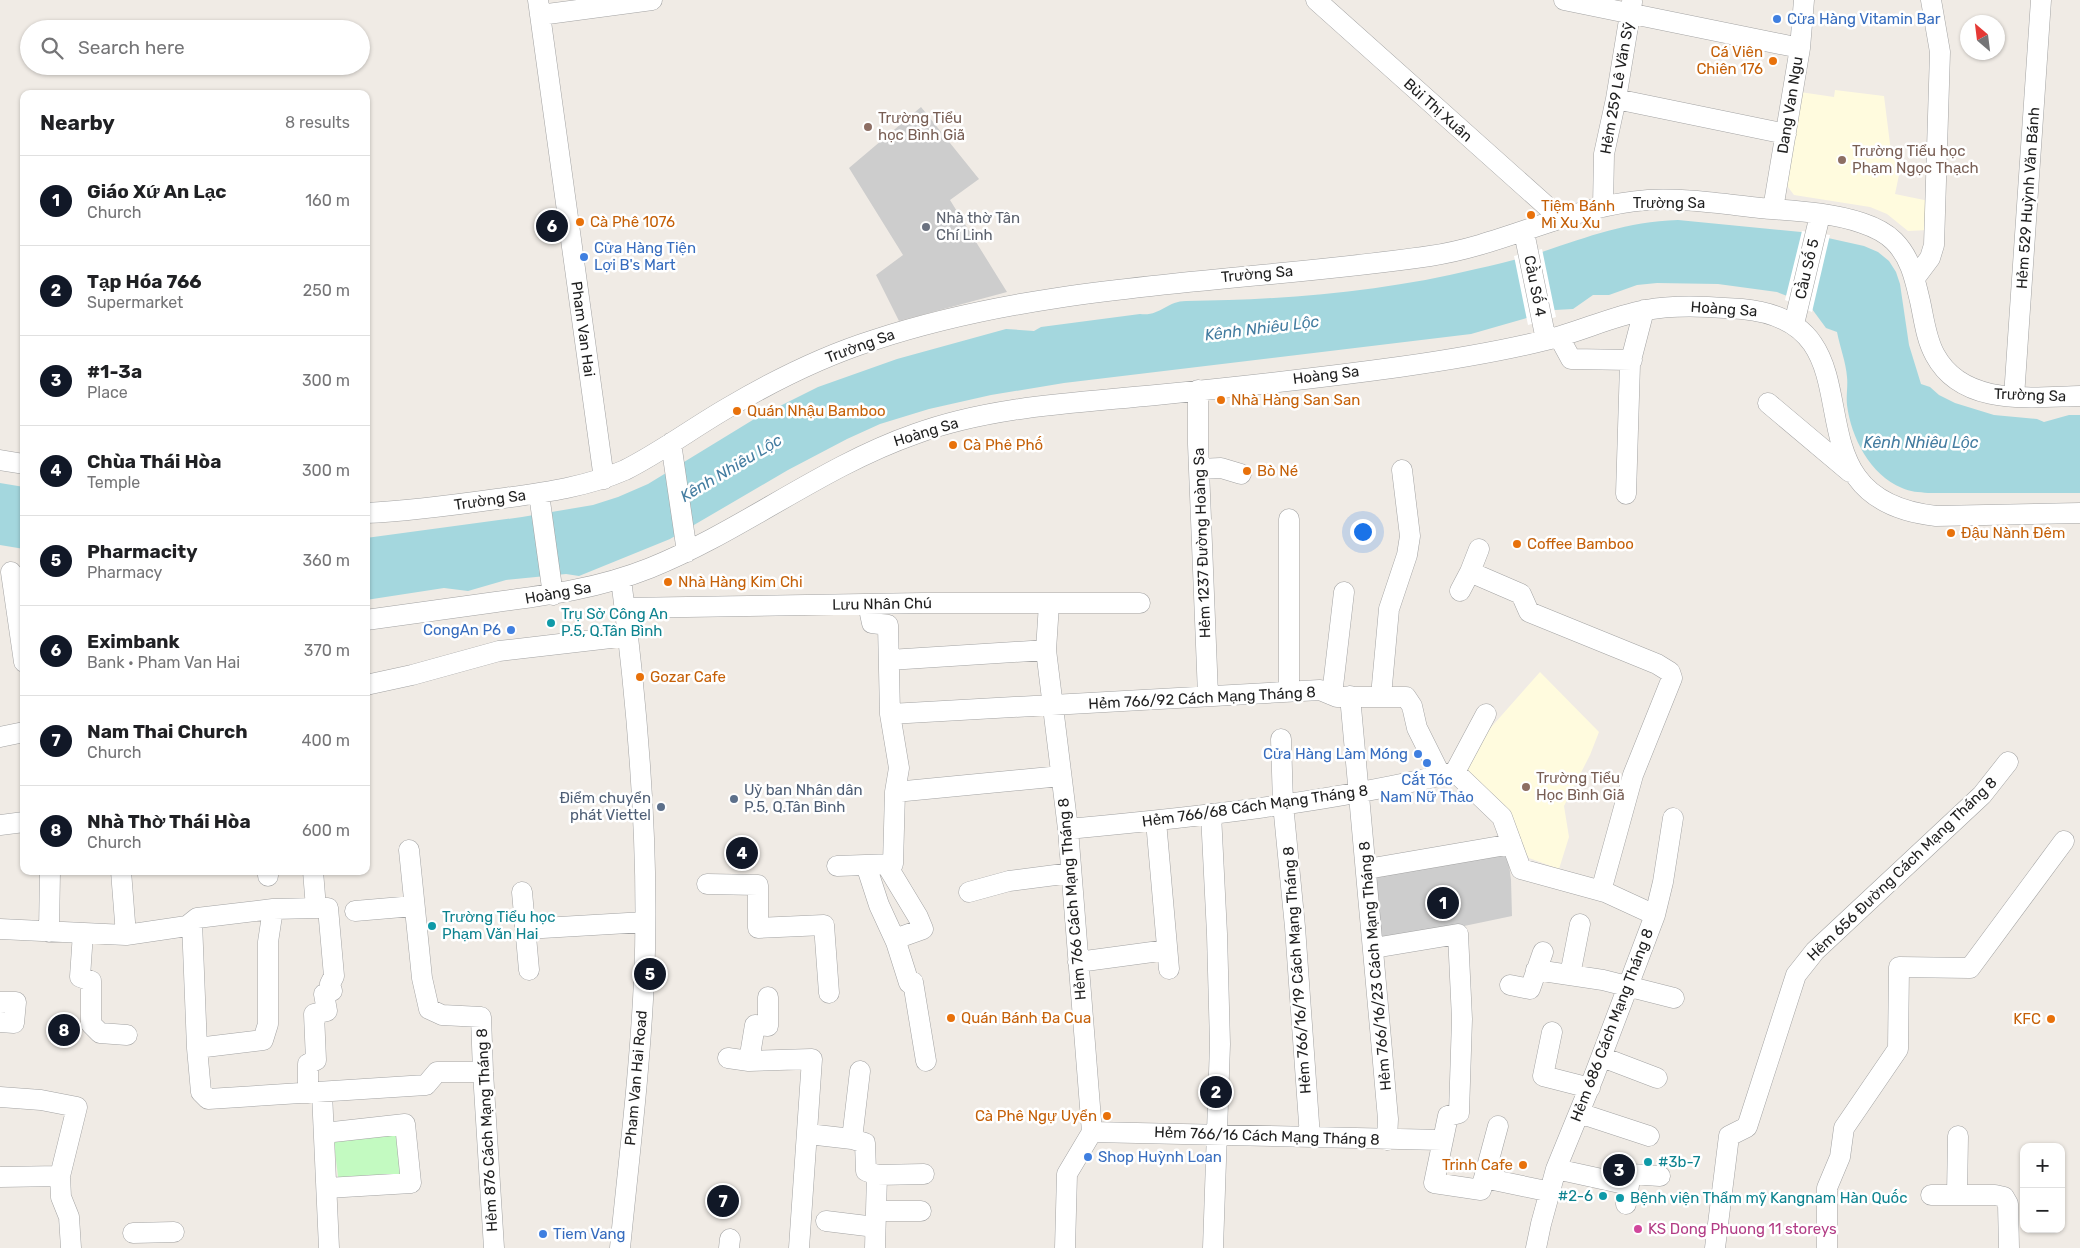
<!DOCTYPE html>
<html lang="en">
<head>
<meta charset="utf-8">
<style>
  :root { --surface:#fff; --page:#f2f2f2; --text:#202124; --muted:#757577; --line:#e0e0e0; --accent:#111827 }
  body { margin:0; font-family:Rubik,sans-serif; background:var(--page); color:var(--text) }
  .controls { position:absolute; right:15px; bottom:15px; display:grid; overflow:hidden; border-radius:10px; box-shadow:0 1px 4px #0004 }
  .controls button { width:45px; height:45px; display:grid; place-items:center; padding:0; border:0; border-bottom:1px solid var(--line); background:var(--surface); color:var(--text); font:25px sans-serif }
  .compass { position:absolute; left:1960px; top:15px; width:45px; height:45px; border-radius:50%; background:var(--surface); box-shadow:0 1px 4px #0004; rotate:332deg }
  .you { position:absolute; left:1362px; top:531px; width:18px; height:18px; margin:-12px; border:4px solid #fff; border-radius:50%; background:#1a73e8; box-shadow:0 0 0 8px #1a73e833 }
  .badge { display:grid; place-items:center; width:32px; height:32px; border-radius:50%; background:var(--accent); color:#fff; font-size:16px; font-weight:700 }
  .pin { position:absolute; translate:-50% -50%; border:2px solid #fff; box-shadow:0 1px 5px #0006 }
  .list { margin:0; padding:0; list-style:none }
  h2 { display:flex; justify-content:space-between; align-items:center; height:65px; margin:0; padding:0 20px; font-size:21px }
  h2 small { font-size:16px; font-weight:400; color:var(--muted) }
  .list li { display:grid; grid-template-columns:32px 1fr auto; gap:15px; align-items:center; box-sizing:border-box; height:90px; padding:0 20px; border-top:1px solid var(--line) }
  .list b { display:block; font-size:19px; white-space:nowrap }
  .list p { margin:0; font-size:16px; white-space:nowrap; color:var(--muted) }
  .list em { font-size:16px; font-style:normal; color:var(--muted) }
  .icon { flex:none; width:28px; height:28px; fill:none; stroke:currentColor; stroke-width:2; stroke-linecap:round; stroke-linejoin:round }
  .map { position:relative; flex:none; width:2080px; height:1248px; overflow:hidden }
  .search { position:absolute; background:var(--surface); box-shadow:0 1px 4px #0004; left:20px; top:20px; width:350px; height:55px; display:flex; align-items:center; gap:12px; box-sizing:border-box; padding:0 18px; border-radius:28px; color:var(--muted); font-size:19px }
  .panel { position:absolute; background:var(--surface); box-shadow:0 1px 4px #0004; left:20px; top:90px; width:350px; height:785px; border-radius:10px }
  .map>svg:first-child { display:block }
</style>
</head>
<body>
<div class="map">
<svg width="2080" height="1248" viewBox="0 0 2080 1248">
  <rect width="100%" height="100%" fill="#f0ebe5"/>
  <path fill="#fffbde" d="M 1835,90 L 1884,96 L 1890,144 L 1899,175 L 1895,194 L 1929,201 L 1929,230 L 1908,231 L 1887,214 L 1870,207 L 1794,195 L 1785,183 L 1800,92 L 1834,97 Z
    M 1540,672 L 1599,732 L 1590,755 L 1564,806 L 1569,837 L 1559,869 L 1529,858 L 1517,840 L 1456,767 Z"/>
  <path fill="#cdcdcd" d="M 921,107 L 979,179 L 950,200 L 1007,292 L 899,321 L 876,275 L 903,255 L 849,168 Z
    M 1507,848 L 1511,880 L 1512,916 L 1378,944 L 1371,872 Z"/>
  <path fill="#c3fac1" d="M 400,1131 L 405,1187 L 340,1192 L 333,1136 Z"/>
  <path fill="#a4d7de" d="M 1678,220 L 1801,232 L 1864,246 L 1878,252 L 1889,261 L 1896,272 L 1900,284 L 1909,345 L 1921,384 L 1930,387 L 1939,395 L 1955,403 L 1994,415 L 2037,419 L 2044,422 L 2069,415 L 2080,415 L 2080,493 L 1928,493 C 1919,492 1910,492 1902,488 C 1870,475 1851,437 1847,405 C 1846,395 1848,386 1847,377 C 1846,363 1840,347 1837,332 L 1826,328 L 1812,309 L 1795,299 L 1777,292 L 1718,284 L 1657,283 L 1637,285 L 1609,295 L 1593,295 L 1573,309 L 1555,310 L 1471,334 L 1064,383 L 991,395 L 929,409 L 880,424 L 847,439 L 788,470 L 670,539 L 579,576 L 566,574 L 506,580 L 468,591 L 444,588 L 366,600 L 366,538 L 522,517 L 593,505 L 618,497 L 648,484 L 756,418 L 818,387 L 897,359 L 1006,329 L 1034,331 L 1041,327 L 1140,314 C 1159,317 1167,301 1186,301 C 1282,300 1382,292 1476,269 C 1498,264 1520,259 1542,252 C 1590,236 1626,222 1678,220 Z
    M 0,483 L 24,487 L 24,549 L 0,545 Z"/>
  <path fill="#fff" d="M 1802,231 L 1830,235 L 1812,312 L 1785,300 Z
    M 1542,249 L 1556,317 L 1528,325 L 1514,256 Z"/>
  <g fill="none" stroke-linecap="round" stroke-linejoin="round">
    <g stroke="#a3a3a3" stroke-width="21">
      <path id="minor" d="M 538,0 L 604,479
        M 1316,0 L 1561,219
        M 1564,0 L 1800,48
        M 540,15 L 652,0
        M 1616,99 L 1786,134
        M 1603,207 L 1604,154 L 1616,99 L 1632,2
        M 1773,209 L 1800,48 L 1804,0
        M 1524,232 L 1546,340
        M 1915,278 L 1930,258 L 1934,245 L 1940,52 L 1931,0
        M 1794,324 L 1820,215
        M 1559,337 L 1571,359 L 1632,360
        M 1198,390 L 1198,444 L 1208,695
        M 2014,397 L 2041,0
        M 1768,403 L 1850,472
        M 671,443 L 687,552
        M 0,460 L 24,464
        M 1199,469 L 1221,468 L 1241,474
        M 539,494 L 553,595
        M 1626,494 L 1630,364 L 1644,310
        M 366,513 C 410,511 454,505 497,499 C 540,493 584,488 625,470 C 661,452 694,427 729,407 C 775,380 823,356 874,340 C 1053,281 1245,283 1430,256 C 1505,245 1572,205 1648,200 C 1685,198 1723,204 1760,208 C 1794,211 1830,212 1862,223 C 1874,227 1886,233 1894,241 C 1911,258 1915,280 1920,301 C 1924,319 1926,339 1935,355 C 1963,407 2031,397 2080,396
        M 11,572 L 24,662
        M 1470,572 L 1479,549
        M 1460,591 L 1470,572 L 1521,594 L 1529,612 L 1657,664 L 1670,672 L 1672,678 L 1633,775 L 1601,891
        M 1049,604 L 1046,650 L 1068,829 L 1092,1132 L 1067,1174 L 1065,1248
        M 625,608 L 922,603 L 1140,603
        M 366,620 C 410,614 453,608 496,602 C 549,595 600,588 650,568 C 742,531 821,467 915,434 C 992,406 1075,403 1156,395 C 1237,387 1319,378 1399,367 C 1448,360 1498,352 1546,340 C 1580,332 1612,316 1646,310 C 1678,304 1711,307 1742,309 C 1894,323 1771,498 1936,516 L 2080,513
        M 889,660 L 1046,650
        M 366,685 L 412,675 L 499,651 L 628,636
        M 1289,692 L 1289,519
        M 1332,695 L 1344,592
        M 1350,696 L 1380,1028 L 1388,1119 L 1387,1140
        M 1381,696 L 1389,609 L 1407,555 L 1410,536 L 1402,470
        M 890,714 C 1034,707 1177,697 1320,690 L 1337,697 L 1406,697 L 1412,706 L 1417,728 L 1441,776
        M 0,737 L 24,732
        M 1281,739 L 1283,804 L 1295,927 L 1310,1137
        M 1455,772 L 1486,714
        M 895,792 L 1061,776
        M 1211,814 L 1217,934 L 1220,1044 L 1213,1248
        M 1156,821 L 1169,969
        M 0,825 L 24,822
        M 1068,829 C 1197,817 1328,803 1455,772 L 1502,817 L 1521,869 L 1605,892 L 1655,915 L 1594,1076 L 1556,1169 L 1541,1224 L 1536,1248
        M 409,850 L 422,978 L 429,1009 L 442,1015 L 481,1017 L 483,1072 L 494,1248
        M 886,864 L 918,917 L 923,929 L 895,939
        M 866,865 L 879,905 L 896,942 L 909,983
        M 837,866 L 893,864 L 895,792 L 899,768 L 890,714 L 888,625 L 872,623 L 868,604
        M 1367,869 L 1512,844
        M 121,871 L 126,935
        M 268,871 L 268,876
        M 707,884 L 758,885 L 758,928 L 824,925 L 829,993
        M 522,892 L 529,970
        M 969,892 L 1009,881 L 1071,873
        M 355,911 L 414,906
        M 1655,915 L 1663,882 L 1673,818
        M 192,922 L 197,1048 L 201,1092 L 208,1099 L 426,1085 L 437,1072 L 483,1072
        M 0,929 L 126,935 L 187,926 L 197,918 L 273,909 L 316,908
        M 525,929 L 645,922
        M 49,932 L 50,871
        M 83,933 L 80,977 L 91,981 L 91,1024 L 100,1033 L 127,1035
        M 1374,948 L 1458,934 L 1462,1019 L 1459,1113 L 1448,1116 L 1434,1183 L 1481,1190 L 1484,1178 L 1551,1192
        M 1078,962 L 1167,950
        M 1536,970 L 1603,980 L 1674,998
        M 1570,975 L 1580,924
        M 913,982 L 926,1061
        M 1510,985 L 1530,989 L 1543,952
        M 0,1002 L 16,1002 L 14,1023 L 0,1022
        M 1552,1032 L 1543,1076 L 1590,1088
        M 197,1048 L 263,1040 L 268,1024 L 268,942 L 273,909
        M 1602,1057 L 1657,1078
        M 728,1058 L 749,1061 L 812,1059 L 799,1248
        M 749,1061 L 755,1025 L 768,1026 L 768,997
        M 308,1093 L 308,1064 L 316,1060 L 314,1014 L 327,1011 L 324,994 L 332,991 L 330,984 L 334,976 L 328,908 L 316,908 L 313,871
        M 322,1093 L 329,1248
        M 0,1097 L 41,1100 L 77,1107 L 60,1176 L 61,1197 L 69,1217 L 71,1248
        M 1579,1113 L 1649,1136
        M 807,1132 L 808,1134 L 852,1139 L 865,1143 L 866,1171 L 877,1175 L 875,1248
        M 1092,1132 L 1442,1140
        M 324,1133 L 405,1124 L 411,1183 L 327,1188
        M 852,1139 L 860,1071
        M 1556,1169 L 1629,1185 L 1626,1204
        M 877,1175 L 924,1174
        M 0,1177 L 60,1176
        M 1484,1178 L 1498,1126
        M 1629,1185 L 1631,1174 L 1660,1176
        M 1931,1195 L 1995,1195 L 2004,1197 L 2008,1204 L 2009,1248
        M 1957,1195 L 1958,1136
        M 876,1211 L 921,1211
        M 826,1221 L 875,1227
        M 133,1233 L 174,1232
        M 620,1248 C 629,1159 640,1069 644,980 C 650,848 638,710 621,579
        M 729,1248 L 730,1239
        M 1715,1248 L 1729,1136 L 1747,1127 L 1796,975 L 1815,951 L 1982,795 L 2008,762
        M 1827,1248 L 1827,1188 L 1840,1157 L 1844,1128 L 1898,1049 L 1899,967 L 1970,968 L 2064,841"/>
    </g>
    <use href="#minor" stroke="#fff" stroke-width="20"/>
  </g>
  <g fill="#3f7fe0" stroke="#fff" stroke-width="2">
    <circle cx="1777" cy="19" r="5"/>
    <circle cx="584" cy="257" r="5"/>
    <circle cx="511" cy="630" r="5"/>
    <circle cx="1418" cy="754" r="5"/>
    <circle cx="1427" cy="763" r="5"/>
    <circle cx="1088" cy="1157" r="5"/>
    <circle cx="543" cy="1234" r="5"/>
  </g>
  <g fill="#e8710a" stroke="#fff" stroke-width="2">
    <circle cx="1773" cy="61" r="5"/>
    <circle cx="1531" cy="215" r="5"/>
    <circle cx="580" cy="222" r="5"/>
    <circle cx="1221" cy="400" r="5"/>
    <circle cx="737" cy="411" r="5"/>
    <circle cx="953" cy="445" r="5"/>
    <circle cx="1247" cy="471" r="5"/>
    <circle cx="1951" cy="533" r="5"/>
    <circle cx="1517" cy="544" r="5"/>
    <circle cx="668" cy="582" r="5"/>
    <circle cx="640" cy="677" r="5"/>
    <circle cx="951" cy="1018" r="5"/>
    <circle cx="2051" cy="1019" r="5"/>
    <circle cx="1107" cy="1116" r="5"/>
    <circle cx="1523" cy="1165" r="5"/>
  </g>
  <g fill="#8d6e63" stroke="#fff" stroke-width="2">
    <circle cx="868" cy="127" r="5"/>
    <circle cx="1842" cy="160" r="5"/>
    <circle cx="1526" cy="787" r="5"/>
  </g>
  <circle fill="#6b7280" stroke="#fff" stroke-width="2" cx="926" cy="227" r="5"/>
  <g fill="#0f9aa8" stroke="#fff" stroke-width="2">
    <circle cx="551" cy="623" r="5"/>
    <circle cx="432" cy="926" r="5"/>
    <circle cx="1648" cy="1162" r="5"/>
    <circle cx="1603" cy="1196" r="5"/>
    <circle cx="1620" cy="1198" r="5"/>
  </g>
  <g fill="#5c6f8a" stroke="#fff" stroke-width="2">
    <circle cx="734" cy="799" r="5"/>
    <circle cx="661" cy="807" r="5"/>
  </g>
  <circle fill="#d1479c" stroke="#fff" stroke-width="2" cx="1638" cy="1229" r="5"/>
  <g text-anchor="middle" dominant-baseline="central" stroke-width="5" stroke-linejoin="round" paint-order="stroke">
    <g font-size="15" fill="#366cbe" stroke="#fff" text-anchor="start">
      <text x="1787" y="19">Cửa Hàng Vitamin Bar</text>
      <text x="594" y="248">Cửa Hàng Tiện<tspan x="594" dy="17">Lợi B's Mart</tspan></text>
      <text x="501" y="630" text-anchor="end">CongAn P6</text>
      <text x="1408" y="754" text-anchor="end">Cửa Hàng Làm Móng</text>
      <text x="1427" y="780" text-anchor="middle">Cắt Tóc<tspan x="1427" dy="17">Nam Nữ Thảo</tspan></text>
      <text x="1098" y="1157">Shop Huỳnh Loan</text>
      <text x="553" y="1234">Tiem Vang</text>
    </g>
    <g font-size="15" fill="#c56008" stroke="#fff" text-anchor="start">
      <text x="1763" y="52" text-anchor="end">Cá Viên<tspan x="1763" dy="17">Chiên 176</tspan></text>
      <text x="1541" y="206">Tiệm Bánh<tspan x="1541" dy="17">Mì Xu Xu</tspan></text>
      <text x="590" y="222">Cà Phê 1076</text>
      <text x="1231" y="400">Nhà Hàng San San</text>
      <text x="747" y="411">Quán Nhậu Bamboo</text>
      <text x="963" y="445">Cà Phê Phố</text>
      <text x="1257" y="471">Bò Né</text>
      <text x="1961" y="533">Đậu Nành Đêm</text>
      <text x="1527" y="544">Coffee Bamboo</text>
      <text x="678" y="582">Nhà Hàng Kim Chi</text>
      <text x="650" y="677">Gozar Cafe</text>
      <text x="961" y="1018">Quán Bánh Đa Cua</text>
      <text x="2041" y="1019" text-anchor="end">KFC</text>
      <text x="1097" y="1116" text-anchor="end">Cà Phê Ngự Uyển</text>
      <text x="1513" y="1165" text-anchor="end">Trinh Cafe</text>
    </g>
    <g font-size="15" fill="#1f1f1f" stroke="#fff">
      <text transform="translate(1617 88) rotate(-80)">Hẻm 259 Lê Văn Sỹ</text>
      <text transform="translate(1790 105) rotate(-81)">Dang Van Ngu</text>
      <text transform="translate(1438 110) rotate(42)">Bùi Thị Xuân</text>
      <text transform="translate(2028 198) rotate(-86)">Hẻm 529 Huỳnh Văn Bánh</text>
      <text x="1669" y="203">Trường Sa</text>
      <text transform="translate(1807 269) rotate(-77)">Cầu Số 5</text>
      <text transform="translate(1257 274) rotate(-5)">Trường Sa</text>
      <text transform="translate(1535 286) rotate(79)">Cầu Số 4</text>
      <text transform="translate(1724 309) rotate(4)">Hoàng Sa</text>
      <text transform="translate(583 329) rotate(82)">Pham Van Hai</text>
      <text transform="translate(860 346) rotate(-20)">Trường Sa</text>
      <text transform="translate(1326 375) rotate(-7)">Hoàng Sa</text>
      <text transform="translate(2030 395) rotate(2)">Trường Sa</text>
      <text transform="translate(926 432) rotate(-17)">Hoàng Sa</text>
      <text transform="translate(490 500) rotate(-8)">Trường Sa</text>
      <text transform="translate(1202 543) rotate(-92)">Hẻm 1237 Đường Hoàng Sa</text>
      <text transform="translate(558 593) rotate(-10)">Hoàng Sa</text>
      <text transform="translate(882 604) rotate(-1)">Lưu Nhân Chú</text>
      <text transform="translate(1202 698) rotate(-3)">Hẻm 766/92 Cách Mạng Tháng 8</text>
      <text transform="translate(1255 806) rotate(-8)">Hẻm 766/68 Cách Mạng Tháng 8</text>
      <text transform="translate(1902 869) rotate(-44)">Hẻm 656 Đường Cách Mạng Tháng 8</text>
      <text transform="translate(1072 899) rotate(-95)">Hẻm 766 Cách Mạng Tháng 8</text>
      <text transform="translate(1375 966) rotate(-95)">Hẻm 766/16/23 Cách Mạng Tháng 8</text>
      <text transform="translate(1297 970) rotate(-94)">Hẻm 766/16/19 Cách Mạng Tháng 8</text>
      <text transform="translate(1612 1025) rotate(-69)">Hẻm 686 Cách Mạng Tháng 8</text>
      <text transform="translate(636 1078) rotate(-85)">Pham Van Hai Road</text>
      <text transform="translate(487 1130) rotate(-93)">Hẻm 876 Cách Mạng Tháng 8</text>
      <text transform="translate(1267 1136) rotate(2)">Hẻm 766/16 Cách Mạng Tháng 8</text>
    </g>
    <g font-size="15" fill="#785e54" stroke="#fff" text-anchor="start">
      <text x="878" y="118">Trường Tiểu<tspan x="878" dy="17">học Bình Giã</tspan></text>
      <text x="1852" y="151">Trường Tiểu học<tspan x="1852" dy="17">Phạm Ngọc Thạch</tspan></text>
      <text x="1536" y="778">Trường Tiểu<tspan x="1536" dy="17">Học Bình Giã</tspan></text>
    </g>
    <g font-size="15" fill="#5b616d" stroke="#fff" text-anchor="start">
      <text x="936" y="218">Nhà thờ Tân<tspan x="936" dy="17">Chí Linh</tspan></text>
    </g>
    <g font-size="15" fill="#0d838f" stroke="#fff" text-anchor="start">
      <text x="561" y="614">Trụ Sở Công An<tspan x="561" dy="17">P.5, Q.Tân Bình</tspan></text>
      <text x="442" y="917">Trường Tiểu học<tspan x="442" dy="17">Phạm Văn Hai</tspan></text>
      <text x="1658" y="1162">#3b-7</text>
      <text x="1593" y="1196" text-anchor="end">#2-6</text>
      <text x="1630" y="1198">Bệnh viện Thẩm mỹ Kangnam Hàn Quốc</text>
    </g>
    <g font-size="15" fill="#4e5e75" stroke="#fff" text-anchor="start">
      <text x="744" y="790">Uỷ ban Nhân dân<tspan x="744" dy="17">P.5, Q.Tân Bình</tspan></text>
      <text x="651" y="798" text-anchor="end">Điểm chuyển<tspan x="651" dy="17">phát Viettel</tspan></text>
    </g>
    <g font-size="15" fill="#b23c85" stroke="#fff" text-anchor="start">
      <text x="1648" y="1229">KS Dong Phuong 11 storeys</text>
    </g>
    <g font-size="16" font-style="italic" fill="#437ca0" stroke="#fff">
      <text transform="translate(1262 328) rotate(-7)">Kênh Nhiêu Lộc</text>
      <text x="1921" y="442">Kênh Nhiêu Lộc</text>
      <text transform="translate(731 468) rotate(-31)">Kênh Nhiêu Lộc</text>
    </g>
  </g>
</svg>
<div class="controls">
<button>+</button>
<button>−</button>
</div>
<svg class="compass" viewBox="-18 -18 36 36"><path d="M0-13l5 13h-10z" fill="#e53935"/><path d="M0 13l5-13h-10z" fill="#757577"/></svg>
<div class="you"></div>
<div class="pin badge" style="left:1443px;top:903px">1</div>
<div class="pin badge" style="left:1216px;top:1092px">2</div>
<div class="pin badge" style="left:1619px;top:1170px">3</div>
<div class="pin badge" style="left:742px;top:853px">4</div>
<div class="pin badge" style="left:650px;top:974px">5</div>
<div class="pin badge" style="left:552px;top:226px">6</div>
<div class="pin badge" style="left:723px;top:1201px">7</div>
<div class="pin badge" style="left:64px;top:1030px">8</div>
<div class="search"><svg class="icon" aria-label="search" viewBox="0 0 24 24"><circle cx="10" cy="10" r="6"/><path d="M15 15l6 6"/></svg>Search here</div>
<section class="panel">
<h2>Nearby<small>8 results</small></h2>
<ul class="list">
<li><span class="badge">1</span><div><b>Giáo Xứ An Lạc</b><p>Church</p></div><em>160 m</em></li>
<li><span class="badge">2</span><div><b>Tạp Hóa 766</b><p>Supermarket</p></div><em>250 m</em></li>
<li><span class="badge">3</span><div><b>#1-3a</b><p>Place</p></div><em>300 m</em></li>
<li><span class="badge">4</span><div><b>Chùa Thái Hòa</b><p>Temple</p></div><em>300 m</em></li>
<li><span class="badge">5</span><div><b>Pharmacity</b><p>Pharmacy</p></div><em>360 m</em></li>
<li><span class="badge">6</span><div><b>Eximbank</b><p>Bank · Pham Van Hai</p></div><em>370 m</em></li>
<li><span class="badge">7</span><div><b>Nam Thai Church</b><p>Church</p></div><em>400 m</em></li>
<li><span class="badge">8</span><div><b>Nhà Thờ Thái Hòa</b><p>Church</p></div><em>600 m</em></li>
</ul>
</section>
</div>
</body>
</html>
